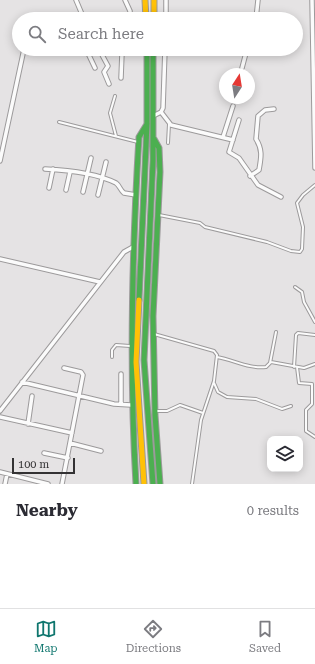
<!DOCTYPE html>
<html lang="en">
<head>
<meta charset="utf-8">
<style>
  :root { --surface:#fff; --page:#f7f7f7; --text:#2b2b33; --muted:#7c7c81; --line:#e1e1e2; --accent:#0f766e }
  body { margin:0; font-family:"Roboto Serif",serif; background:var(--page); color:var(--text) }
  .controls { position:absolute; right:12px; bottom:12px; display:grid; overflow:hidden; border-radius:8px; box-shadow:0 2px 10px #0003 }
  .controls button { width:36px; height:36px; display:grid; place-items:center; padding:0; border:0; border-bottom:1px solid var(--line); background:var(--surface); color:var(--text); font:20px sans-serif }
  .compass { position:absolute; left:219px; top:68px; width:36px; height:36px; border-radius:50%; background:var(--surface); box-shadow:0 2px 10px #0003; rotate:12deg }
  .scale { position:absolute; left:12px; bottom:10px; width:63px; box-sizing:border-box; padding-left:4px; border:2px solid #333233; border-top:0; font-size:11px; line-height:14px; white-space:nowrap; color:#333233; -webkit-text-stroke:3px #e6e2e4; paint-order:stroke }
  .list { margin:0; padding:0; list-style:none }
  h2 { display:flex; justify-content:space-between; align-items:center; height:52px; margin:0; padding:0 16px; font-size:17px }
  h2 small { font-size:13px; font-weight:400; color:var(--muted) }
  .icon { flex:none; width:22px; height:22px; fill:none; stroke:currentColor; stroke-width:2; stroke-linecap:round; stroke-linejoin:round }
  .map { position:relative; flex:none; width:315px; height:484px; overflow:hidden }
  .search { position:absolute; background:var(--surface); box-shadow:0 2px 10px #0003; left:12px; right:12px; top:12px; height:44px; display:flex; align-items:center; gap:10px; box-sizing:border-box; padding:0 14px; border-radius:22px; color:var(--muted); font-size:15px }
  .sheet { height:124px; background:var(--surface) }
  nav { display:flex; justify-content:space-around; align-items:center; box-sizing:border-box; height:56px; border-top:1px solid var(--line); background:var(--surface); font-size:11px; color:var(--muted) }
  nav a { display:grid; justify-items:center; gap:2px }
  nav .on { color:var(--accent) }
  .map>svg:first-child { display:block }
</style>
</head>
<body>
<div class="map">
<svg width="315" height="484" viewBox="0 0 315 484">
  <rect width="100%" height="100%" fill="#e5e3e4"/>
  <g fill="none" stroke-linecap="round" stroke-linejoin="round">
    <g stroke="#9c9a9b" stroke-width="4">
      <path id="lane" d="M 115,96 L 110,113 L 116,136
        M 59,122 L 138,142
        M 168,143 L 169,124
        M 159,215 L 200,223 L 205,227 L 267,242 L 291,251 L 300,252 L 302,249 L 303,227 L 297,203 L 303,195 L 315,185
        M 295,287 L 302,292 L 304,302 L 315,322
        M 154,334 L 214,351 L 217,355 L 214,381 L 201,420 L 192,484
        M 112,357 L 112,350 L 116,345 L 130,346
        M 217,357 C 234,360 249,369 266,367 L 270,363 L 276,332
        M 271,362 L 304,368 L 315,364
        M 294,367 L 296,335 L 298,333 L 315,335
        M 297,367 L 299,383 L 312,384 L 312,404 L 306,410 L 306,431 L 315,437
        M 214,383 L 218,392 L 227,397 L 256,399 L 282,409 L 291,406
        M 156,411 L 167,411 L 180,405 L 203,413"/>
    </g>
    <g stroke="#9c9a9b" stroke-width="5.5">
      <path id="street" d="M 76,0 L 84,19
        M 125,0 L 130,11 L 130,19
        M 166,0 L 166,19
        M 312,0 L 315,168
        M 159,19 L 166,17
        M 256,19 L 258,0
        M 86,49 L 95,68
        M 103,49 L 101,53 L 108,66 L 104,72 L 109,84
        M 120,49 L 122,53 L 121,78
        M 242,68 L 247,49
        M 161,112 L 171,125 L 233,140
        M 153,116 L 161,112 L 163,108 L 165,49
        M 239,120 L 229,152 L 239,158 L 258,185 L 281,197
        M 223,137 L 233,106
        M 0,161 L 24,49
        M 45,169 C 67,170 96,173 116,183 C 120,186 120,190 124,193 L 136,195
        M 250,176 L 259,170 C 261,158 263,150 256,139 L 258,116 L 265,110 L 274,109
        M 49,188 L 53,169
        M 66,190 L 70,172
        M 83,192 L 91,158
        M 98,195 L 106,162
        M 0,259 L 100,282
        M 121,374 L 121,404
        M 22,382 L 114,404 L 131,405
        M 0,411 L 124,252 L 133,247
        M 0,417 L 72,433
        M 28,424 L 32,396
        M 70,443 L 101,451
        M 44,453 L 68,458
        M 0,472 L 48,484
        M 5,484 L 7,474
        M 62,484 L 83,375 L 81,372 L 64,368"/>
    </g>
    <g stroke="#9c9a9b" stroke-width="7">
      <path id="fast" d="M 153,49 L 153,161 L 144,360 L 153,484
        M 154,139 L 159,148 L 160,172 L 153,316 L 155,415 L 160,484
        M 139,300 L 147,124 L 147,49
        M 136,484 C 129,368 132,253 139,137 L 147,124"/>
    </g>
    <g stroke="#9c9a9b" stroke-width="7">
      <path id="slow" d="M 145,0 L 146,19
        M 154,0 L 154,19
        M 139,300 L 136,362 L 144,484"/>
    </g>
    <use href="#lane" stroke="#fbfbfb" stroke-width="2"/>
    <use href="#street" stroke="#fbfbfb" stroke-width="3.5"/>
    <use href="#fast" stroke="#4caf50" stroke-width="5"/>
    <use href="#slow" stroke="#ffc107" stroke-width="5"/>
  </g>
</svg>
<div class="controls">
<button><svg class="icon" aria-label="layers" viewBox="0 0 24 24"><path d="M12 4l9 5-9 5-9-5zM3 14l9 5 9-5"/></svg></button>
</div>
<svg class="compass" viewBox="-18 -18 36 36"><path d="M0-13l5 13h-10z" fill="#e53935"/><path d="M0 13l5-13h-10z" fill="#7c7c81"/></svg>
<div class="scale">100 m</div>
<div class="search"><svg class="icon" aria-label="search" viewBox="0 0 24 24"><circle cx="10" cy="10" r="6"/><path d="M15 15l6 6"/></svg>Search here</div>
</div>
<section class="sheet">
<h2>Nearby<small>0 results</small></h2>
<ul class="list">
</ul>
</section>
<nav>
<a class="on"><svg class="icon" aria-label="map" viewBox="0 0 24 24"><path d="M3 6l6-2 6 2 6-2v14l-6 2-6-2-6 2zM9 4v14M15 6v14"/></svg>Map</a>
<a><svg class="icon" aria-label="directions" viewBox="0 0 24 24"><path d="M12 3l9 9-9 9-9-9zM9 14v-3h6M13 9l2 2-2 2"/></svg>Directions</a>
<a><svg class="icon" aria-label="saved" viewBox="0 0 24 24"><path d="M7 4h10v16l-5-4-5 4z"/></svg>Saved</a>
</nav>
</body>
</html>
